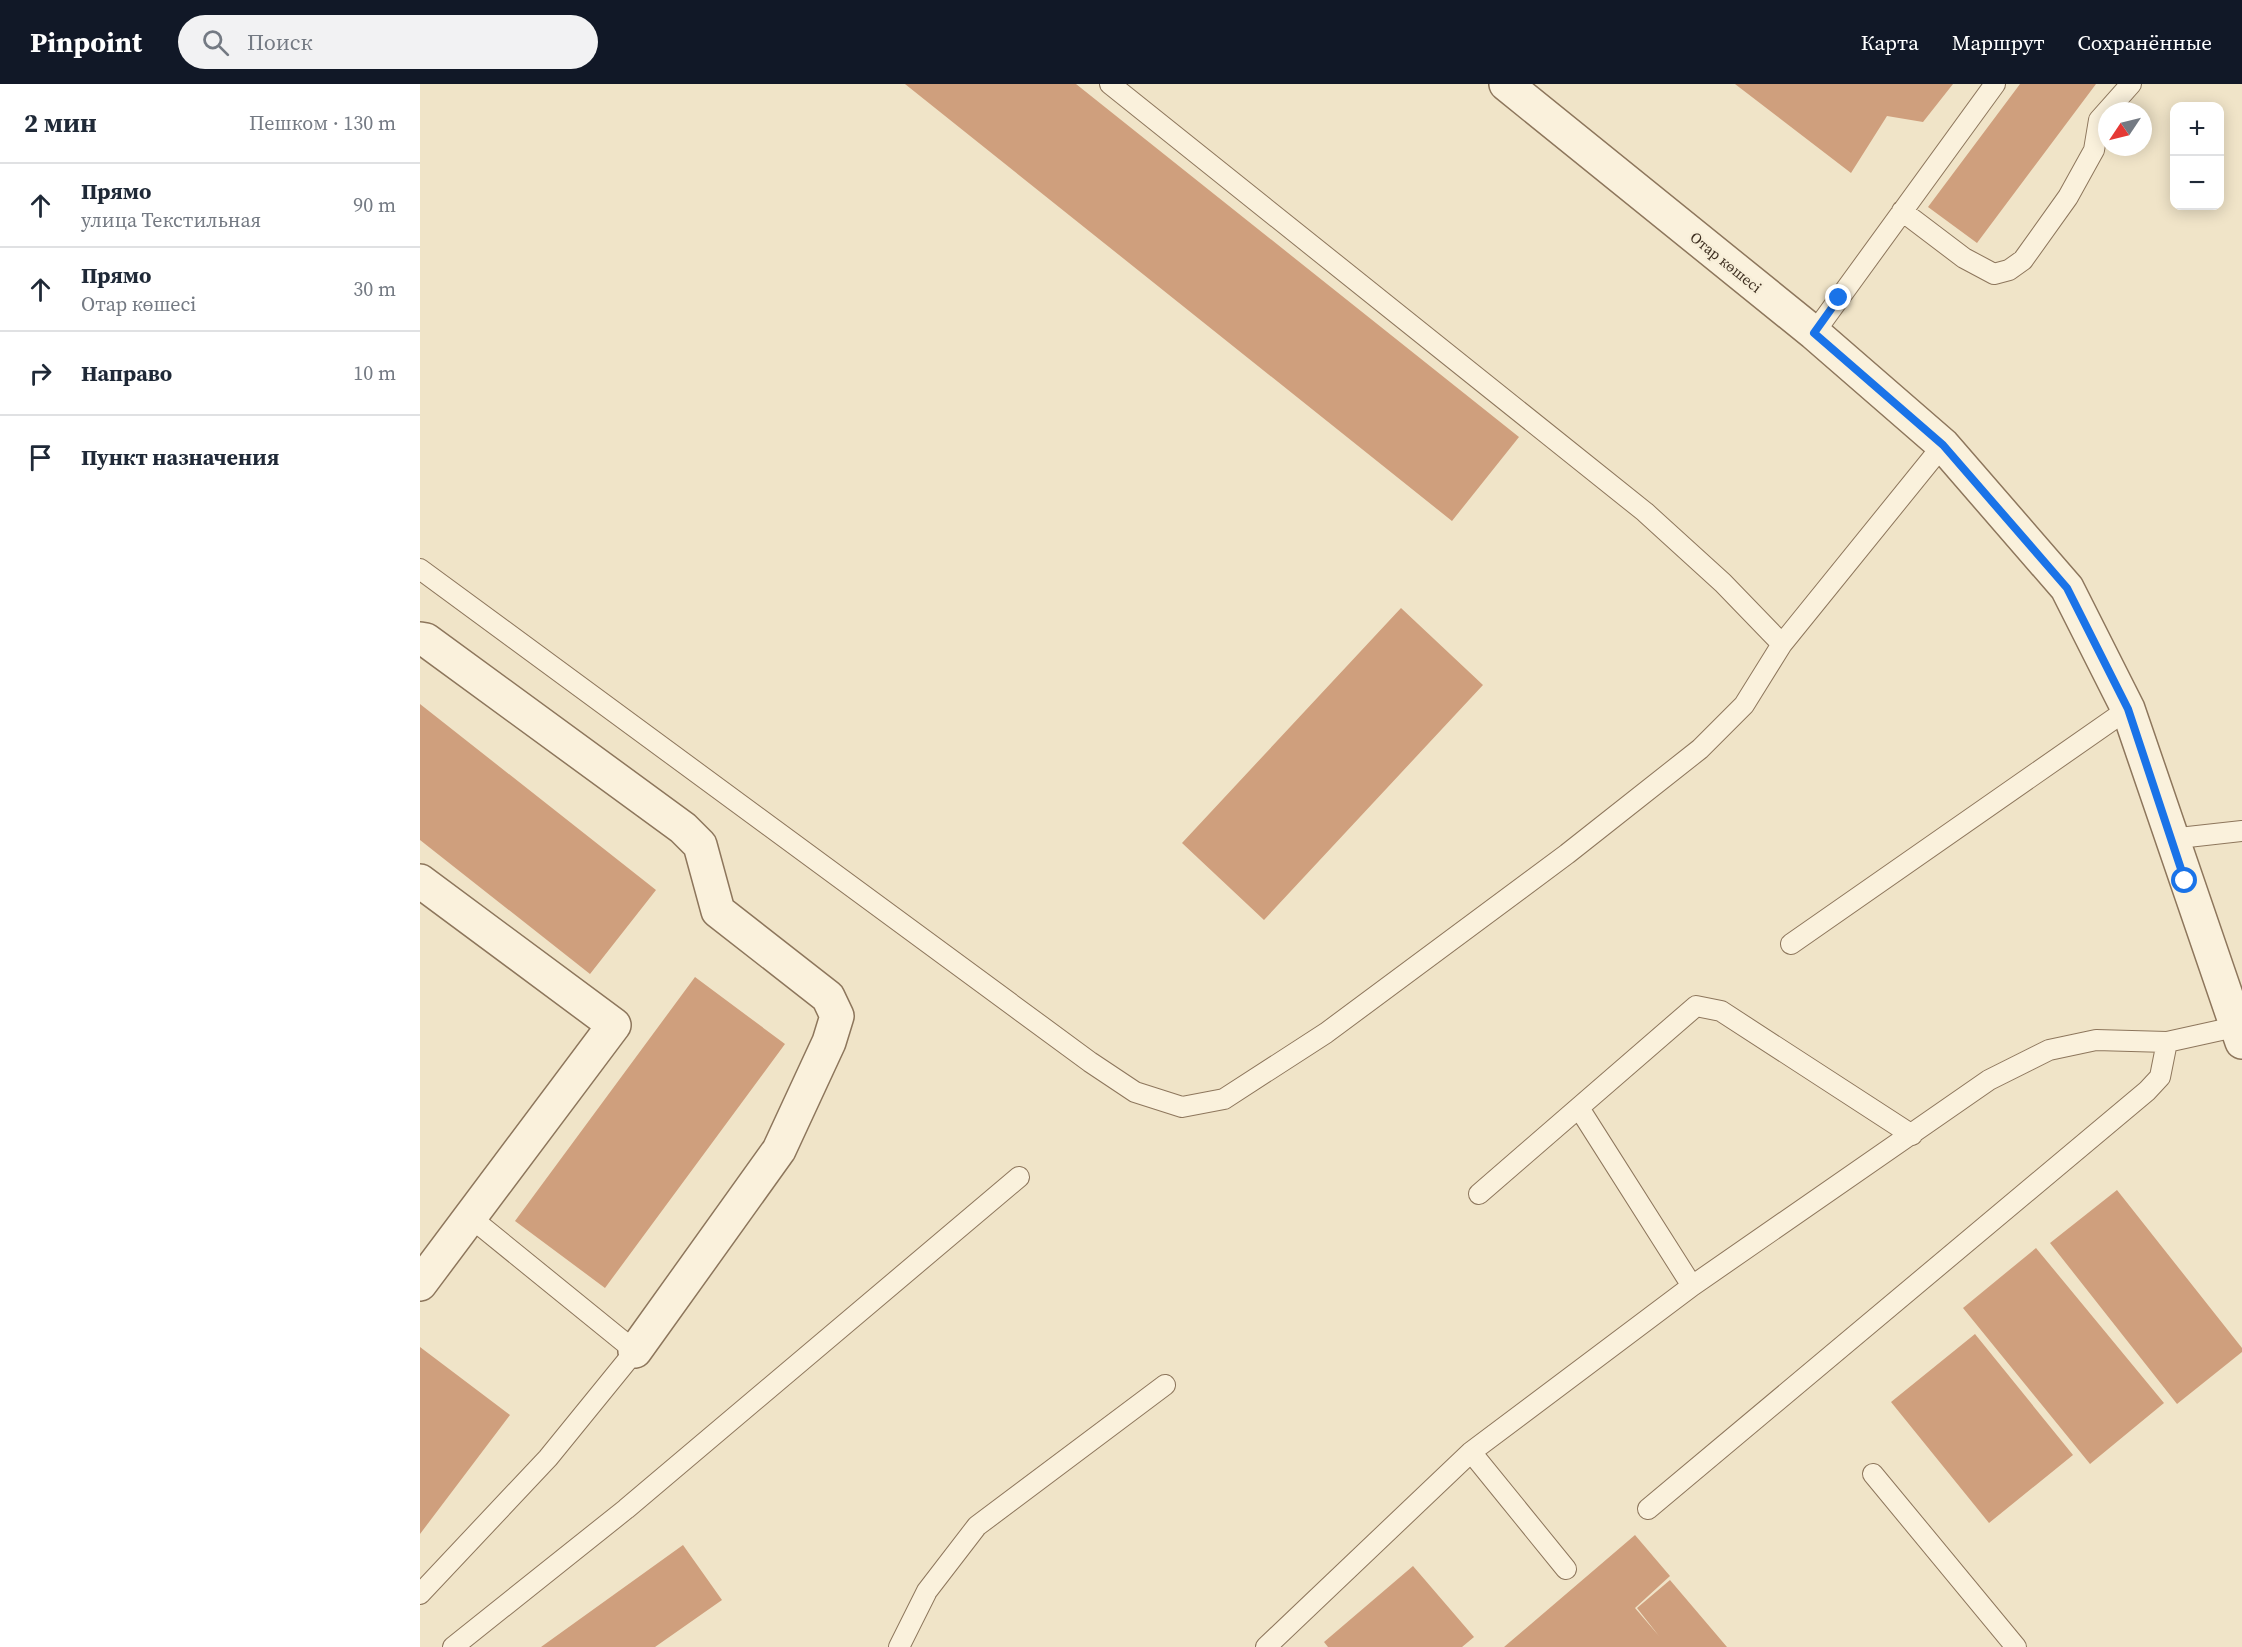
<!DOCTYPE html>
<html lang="ru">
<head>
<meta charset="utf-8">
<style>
  :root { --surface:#fff; --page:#f2f2f3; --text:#1f2937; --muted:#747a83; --line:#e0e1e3; --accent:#111827 }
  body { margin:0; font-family:"Source Serif 4",serif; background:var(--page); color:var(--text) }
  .controls { position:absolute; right:18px; top:18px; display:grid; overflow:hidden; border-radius:12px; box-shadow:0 3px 15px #0003 }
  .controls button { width:54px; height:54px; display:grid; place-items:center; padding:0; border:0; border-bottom:2px solid var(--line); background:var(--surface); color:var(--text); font:30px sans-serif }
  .compass { position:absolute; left:1678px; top:18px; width:54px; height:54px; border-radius:50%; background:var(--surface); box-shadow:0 3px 15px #0003; rotate:235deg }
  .stop { position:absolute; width:18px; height:18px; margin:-14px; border:4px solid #1a73e8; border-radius:50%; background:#fff }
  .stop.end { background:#1a73e8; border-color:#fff; box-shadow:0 2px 6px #0008 }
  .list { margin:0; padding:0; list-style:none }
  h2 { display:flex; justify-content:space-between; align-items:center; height:78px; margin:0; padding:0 24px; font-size:26px }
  h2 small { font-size:20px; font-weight:400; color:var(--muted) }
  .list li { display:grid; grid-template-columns:39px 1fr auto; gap:18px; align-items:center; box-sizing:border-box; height:84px; padding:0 24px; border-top:2px solid var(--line) }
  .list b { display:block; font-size:22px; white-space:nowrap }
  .list p { margin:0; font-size:20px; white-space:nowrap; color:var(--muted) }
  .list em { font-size:20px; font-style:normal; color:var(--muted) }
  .icon { flex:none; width:33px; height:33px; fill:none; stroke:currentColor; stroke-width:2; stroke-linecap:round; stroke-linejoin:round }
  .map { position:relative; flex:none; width:1822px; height:1563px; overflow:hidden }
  header { display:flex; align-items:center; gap:36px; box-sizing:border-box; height:84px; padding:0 30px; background:var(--accent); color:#fff }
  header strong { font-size:28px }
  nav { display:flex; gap:33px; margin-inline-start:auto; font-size:21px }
  .search { width:420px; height:54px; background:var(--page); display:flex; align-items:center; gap:15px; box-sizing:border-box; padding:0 21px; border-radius:33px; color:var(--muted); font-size:22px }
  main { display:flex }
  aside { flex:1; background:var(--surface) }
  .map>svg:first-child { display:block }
</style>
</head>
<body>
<header>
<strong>Pinpoint</strong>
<div class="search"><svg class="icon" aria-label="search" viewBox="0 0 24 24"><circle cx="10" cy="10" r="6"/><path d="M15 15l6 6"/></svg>Поиск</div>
<nav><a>Карта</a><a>Маршрут</a><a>Сохранённые</a></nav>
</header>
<main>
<aside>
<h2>2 мин<small>Пешком · 130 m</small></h2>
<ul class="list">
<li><svg class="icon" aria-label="ahead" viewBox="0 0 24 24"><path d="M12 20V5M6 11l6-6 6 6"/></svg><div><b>Прямо</b><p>улица Текстильная</p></div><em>90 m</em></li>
<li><svg class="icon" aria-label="ahead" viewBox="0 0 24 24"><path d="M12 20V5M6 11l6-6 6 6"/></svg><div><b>Прямо</b><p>Отар көшесі</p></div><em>30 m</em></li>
<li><svg class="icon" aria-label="right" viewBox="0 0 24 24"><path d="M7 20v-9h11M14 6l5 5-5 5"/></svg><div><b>Направо</b></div><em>10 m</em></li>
<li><svg class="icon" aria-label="arrive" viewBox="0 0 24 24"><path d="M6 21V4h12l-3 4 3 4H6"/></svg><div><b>Пункт назначения</b></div></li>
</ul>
</aside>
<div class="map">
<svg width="1822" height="1563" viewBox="0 0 1822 1563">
  <rect width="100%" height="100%" fill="#f0e4c8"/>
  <path fill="#cf9f7d" d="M 485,0 L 656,0 L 1099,353 L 1032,437 Z
    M 1315,0 L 1533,0 L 1503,38 L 1467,32 L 1431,89 Z
    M 1600,0 L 1676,0 L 1557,159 L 1508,123 Z
    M 981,524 L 1063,601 L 844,836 L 762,759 Z
    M 0,620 L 236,806 L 170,890 L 0,756 Z
    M 275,893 L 365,960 L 185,1204 L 95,1137 Z
    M 1697,1106 L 1822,1264 L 1822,1268 L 1757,1320 L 1630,1159 Z
    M 1616,1164 L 1744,1319 L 1670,1380 L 1543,1224 Z
    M 1555,1250 L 1653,1371 L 1569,1439 L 1471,1318 Z
    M 0,1263 L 90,1331 L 0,1450 Z
    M 1215,1451 L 1250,1492 L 1215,1524 L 1239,1552 L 1217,1524 L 1250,1496 L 1307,1563 L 1084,1563 Z
    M 263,1461 L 302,1516 L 235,1563 L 121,1563 Z
    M 993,1482 L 1054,1553 L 1042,1563 L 908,1563 L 904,1558 Z"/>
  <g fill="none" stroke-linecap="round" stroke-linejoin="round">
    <g stroke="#8d765c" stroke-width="22">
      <path id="service" d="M 690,0 L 1225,428 L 1303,499 L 1362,560
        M 1482,127 L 1544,174 L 1574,190 L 1589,186 L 1603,176 L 1648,113 L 1674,66 L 1679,36 L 1711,0
        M 1394,249 L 1575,0
        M 0,485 L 670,978 L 715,1008 L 762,1023 L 804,1015 L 906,949 L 1147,770 L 1280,665 L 1324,621 L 1362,560 L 1523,361
        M 1750,755 L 1822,747
        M 1371,860 L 1708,625
        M 1159,1024 L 1272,1202
        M 1059,1110 L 1276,922 L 1301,927 L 1492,1051
        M 1051,1368 L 1146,1485
        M 1453,1390 L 1596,1563
        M 1228,1425 L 1727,1007 L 1740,993 L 1747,958
        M 0,1510 L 128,1374 L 215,1267 L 50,1133
        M 33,1563 L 206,1425 L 599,1093
        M 479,1563 L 507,1507 L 557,1442 L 745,1301
        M 846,1563 L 1051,1368 L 1272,1202 L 1569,996 L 1629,966 L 1676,956 L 1747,958 L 1815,943"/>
    </g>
    <g stroke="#8d765c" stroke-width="36">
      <path id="minor" d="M 1086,0 L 1394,249 L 1523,361 L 1647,504 L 1708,625 L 1822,958
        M 0,555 L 6,556 L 263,744 L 280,761 L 298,827 L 408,913 L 417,932 L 409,958 L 359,1066 L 215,1267
        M 0,797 L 194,941 L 0,1200"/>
    </g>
    <use href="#service" stroke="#faf1dc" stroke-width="20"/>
    <use href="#minor" stroke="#faf1dc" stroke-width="33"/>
  </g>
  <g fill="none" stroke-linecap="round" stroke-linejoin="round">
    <path stroke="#1a73e8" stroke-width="8" d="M 1419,214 L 1394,249 L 1523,361 L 1647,504 L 1708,625 L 1765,797"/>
  </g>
  <g text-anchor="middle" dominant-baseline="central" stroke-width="5" stroke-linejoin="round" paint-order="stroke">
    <g font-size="15" fill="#3d2e20" stroke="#f7eed8">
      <text transform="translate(1306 178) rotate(39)">Отар көшесі</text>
    </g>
  </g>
</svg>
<div class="controls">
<button>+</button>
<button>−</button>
</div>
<svg class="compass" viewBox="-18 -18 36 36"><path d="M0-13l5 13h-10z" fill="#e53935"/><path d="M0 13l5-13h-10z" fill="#747a83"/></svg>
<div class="stop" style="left:1765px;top:797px"></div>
<div class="stop end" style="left:1419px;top:214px"></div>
</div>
</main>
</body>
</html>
